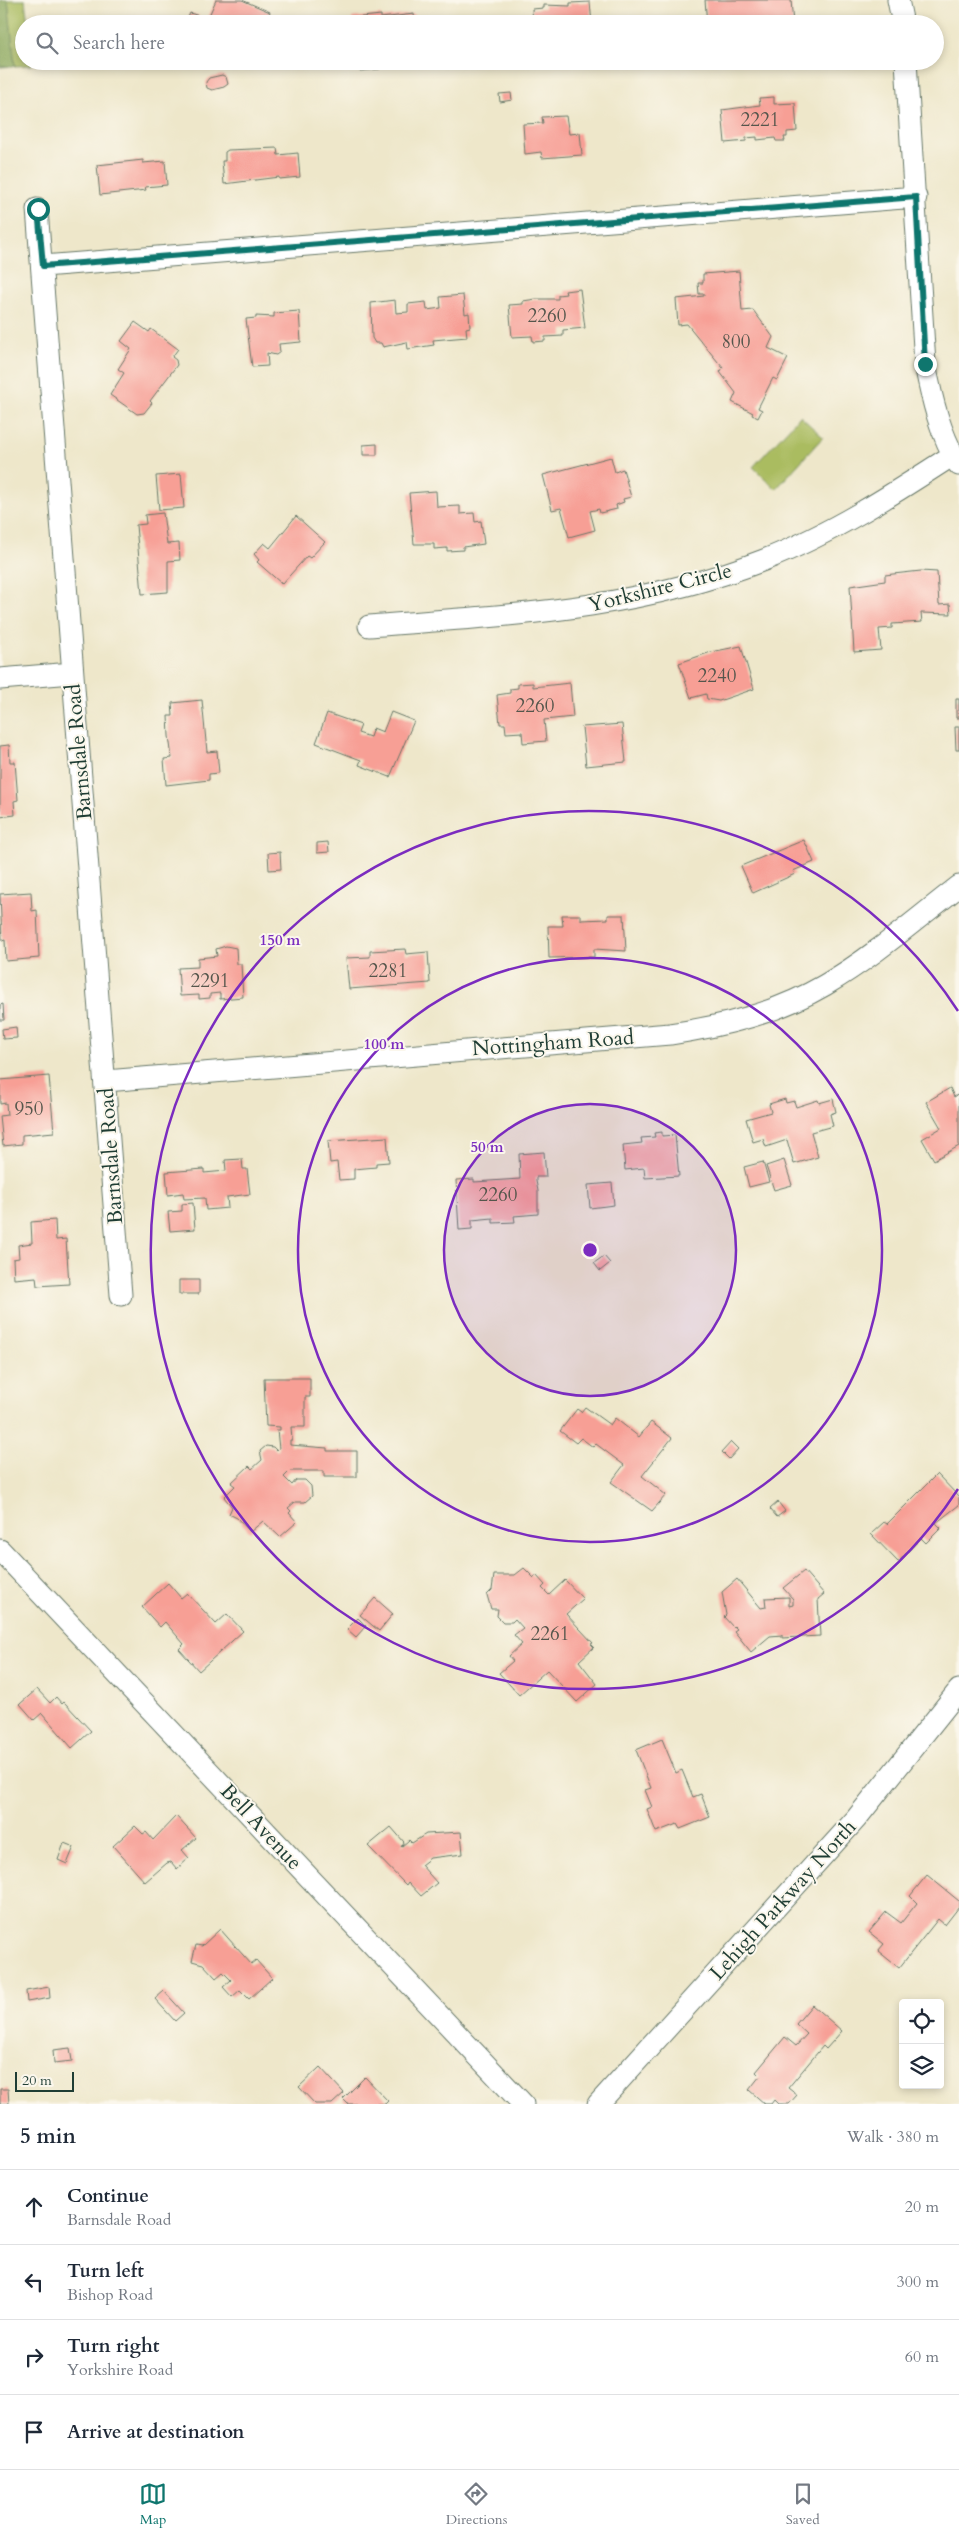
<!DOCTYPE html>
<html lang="en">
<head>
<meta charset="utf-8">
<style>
  :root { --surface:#fff; --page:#f6f6f7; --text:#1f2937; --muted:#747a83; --line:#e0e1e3; --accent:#0f766e }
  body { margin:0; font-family:Cardo,serif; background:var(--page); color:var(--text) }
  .controls { position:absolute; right:15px; bottom:15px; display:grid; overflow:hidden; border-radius:5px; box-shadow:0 2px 8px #0003 }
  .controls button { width:45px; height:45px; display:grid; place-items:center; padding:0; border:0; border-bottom:1px solid var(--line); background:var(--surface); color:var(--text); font:25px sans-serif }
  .scale { position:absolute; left:15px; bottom:12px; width:59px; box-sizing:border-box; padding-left:5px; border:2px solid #1f3d34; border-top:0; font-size:14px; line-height:18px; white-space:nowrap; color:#1f3d34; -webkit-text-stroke:4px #fbf7ec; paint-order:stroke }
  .stop { position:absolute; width:15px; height:15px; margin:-11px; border:4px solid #0f766e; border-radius:50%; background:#fff }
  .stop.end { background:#0f766e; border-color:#fff; box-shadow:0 1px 5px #0008 }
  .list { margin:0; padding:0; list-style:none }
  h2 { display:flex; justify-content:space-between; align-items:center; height:65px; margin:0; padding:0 20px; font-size:21px }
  h2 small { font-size:16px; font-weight:400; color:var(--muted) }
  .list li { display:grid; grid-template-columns:32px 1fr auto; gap:15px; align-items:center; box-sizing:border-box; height:75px; padding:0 20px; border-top:1px solid var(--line) }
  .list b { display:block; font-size:19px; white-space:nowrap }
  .list p { margin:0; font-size:16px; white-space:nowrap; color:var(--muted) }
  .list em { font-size:16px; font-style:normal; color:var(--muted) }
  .icon { flex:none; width:28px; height:28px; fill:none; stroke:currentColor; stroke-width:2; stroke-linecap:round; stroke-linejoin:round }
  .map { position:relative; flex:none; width:959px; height:2104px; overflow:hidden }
  .search { position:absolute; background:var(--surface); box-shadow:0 2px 8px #0003; left:15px; right:15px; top:15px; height:55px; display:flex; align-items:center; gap:12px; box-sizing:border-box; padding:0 18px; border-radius:28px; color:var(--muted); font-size:19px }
  .sheet { height:365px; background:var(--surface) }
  nav { display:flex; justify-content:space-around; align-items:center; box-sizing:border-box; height:70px; border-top:1px solid var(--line); background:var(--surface); font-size:14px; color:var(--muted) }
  nav a { display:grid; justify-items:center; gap:2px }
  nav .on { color:var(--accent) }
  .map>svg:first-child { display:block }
</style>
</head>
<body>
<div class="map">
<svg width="959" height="2104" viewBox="0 0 959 2104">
  <rect width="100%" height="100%" fill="#fbf7ec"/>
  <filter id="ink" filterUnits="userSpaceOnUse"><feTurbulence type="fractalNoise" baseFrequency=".02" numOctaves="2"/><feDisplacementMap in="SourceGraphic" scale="10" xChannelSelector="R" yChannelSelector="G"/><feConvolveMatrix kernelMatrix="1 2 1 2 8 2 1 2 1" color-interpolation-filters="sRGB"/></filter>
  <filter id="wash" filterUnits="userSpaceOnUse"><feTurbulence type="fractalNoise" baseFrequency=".0096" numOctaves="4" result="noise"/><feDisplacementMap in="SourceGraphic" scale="20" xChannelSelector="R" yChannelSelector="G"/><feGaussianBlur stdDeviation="1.12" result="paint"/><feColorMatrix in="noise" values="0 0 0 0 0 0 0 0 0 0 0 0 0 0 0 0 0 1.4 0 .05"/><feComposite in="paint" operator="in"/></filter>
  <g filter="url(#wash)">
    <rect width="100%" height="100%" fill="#eee7ca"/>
    <path fill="#aabc60" stroke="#647c4a" d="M 8,0 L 25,0 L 28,24 L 24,24 L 24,61 L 31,61 L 32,65 L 15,66 Z
      M 800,416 L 823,437 L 776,489 L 753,467 Z"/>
    <path fill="#87a456" stroke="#537045" d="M 0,0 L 8,0 L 15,66 L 0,67 Z"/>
    <g id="blocks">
      <path fill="#f79f95" d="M 216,0 L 242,0 L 270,12 L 267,18 L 280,24 L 216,24 L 207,20 Z
        M 705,0 L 791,0 L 793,24 L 767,24 L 767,21 L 707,24 Z
        M 590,2 L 592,24 L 533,24 L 532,9 L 544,8 L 544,5 L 570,6 L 570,3 Z
        M 190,13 L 199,16 L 196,24 L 185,24 Z
        M 414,14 L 415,24 L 352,24 L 352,18 L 381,15 L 381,18 Z
        M 357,61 L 380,61 L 380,69 L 359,71 Z
        M 222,75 L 226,77 L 228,84 L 224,87 L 212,90 L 207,88 L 206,82 L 209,78 Z
        M 511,93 L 512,100 L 500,102 L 499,94 Z
        M 774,97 L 774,104 L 795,103 L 797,131 L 787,132 L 787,137 L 784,137 L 785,141 L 776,141 L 775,138 L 757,140 L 757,137 L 746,138 L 746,141 L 725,143 L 722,110 L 760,105 L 759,98 Z
        M 566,116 L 569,134 L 580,133 L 582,155 L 542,158 L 541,152 L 525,154 L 523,124 L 543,123 L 542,117 Z
        M 277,148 L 278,155 L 298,153 L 300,177 L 279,179 L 279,177 L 224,184 L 222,161 L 225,161 L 225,152 L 228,150 Z
        M 143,160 L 143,163 L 165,161 L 167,185 L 145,187 L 146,190 L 100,195 L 97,165 Z
        M 739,271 L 742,311 L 753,310 L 773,337 L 768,348 L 788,358 L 777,380 L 773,378 L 758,408 L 762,410 L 758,418 L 752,415 L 753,413 L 732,402 L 736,393 L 720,372 L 723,368 L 687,324 L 678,325 L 676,299 L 704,296 L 704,294 L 699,294 L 698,283 L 703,283 L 703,274 Z
        M 580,289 L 585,328 L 563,330 L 563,336 L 545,337 L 545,341 L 533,342 L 532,336 L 512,337 L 509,305 L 523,304 L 523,301 L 536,299 L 558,299 L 558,295 L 566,294 L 565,291 Z
        M 463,295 L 465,314 L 469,313 L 470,327 L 466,328 L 467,337 L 433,340 L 434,345 L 408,349 L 407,342 L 383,347 L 381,343 L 375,343 L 372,338 L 371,303 L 395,300 L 396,313 L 408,312 L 408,304 L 426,302 L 427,310 L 441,308 L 440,297 Z
        M 299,311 L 301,342 L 279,344 L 280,352 L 276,355 L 267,353 L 268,366 L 252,367 L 246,319 L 256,318 L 256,316 L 274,317 L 274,313 Z
        M 135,322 L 149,332 L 151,329 L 178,349 L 172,357 L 176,360 L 177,365 L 150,401 L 152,403 L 144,413 L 137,414 L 110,395 L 124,373 L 118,369 L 131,349 L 121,341 Z
        M 377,444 L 377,455 L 363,455 L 363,445 Z
        M 611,457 L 615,472 L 623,469 L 631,497 L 623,499 L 624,502 L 616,505 L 617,509 L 600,513 L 599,509 L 590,511 L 595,530 L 569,537 L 561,508 L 552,510 L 543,475 Z
        M 181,474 L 184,508 L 159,510 L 156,476 Z
        M 436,491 L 437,507 L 460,506 L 460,514 L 474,513 L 475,522 L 481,521 L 484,544 L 463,547 L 463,550 L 447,551 L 447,548 L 434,549 L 434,544 L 414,544 L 409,493 Z
        M 163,513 L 167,544 L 179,543 L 180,560 L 168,561 L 168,592 L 142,594 L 136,525 L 146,524 L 145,515 Z
        M 296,516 L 325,542 L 310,558 L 307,556 L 282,584 L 257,562 L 259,560 L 254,554 L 264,543 L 270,548 Z
        M 921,571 L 937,572 L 939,605 L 950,604 L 951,614 L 921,613 L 922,622 L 892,624 L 892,628 L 879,629 L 881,650 L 854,652 L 850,586 L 885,581 L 885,575 L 893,574 Z
        M 741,646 L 754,689 L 719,701 L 707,699 L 706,694 L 691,698 L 679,663 L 711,652 Z
        M 533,683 L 533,687 L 570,683 L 573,717 L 544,720 L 546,741 L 523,743 L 522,732 L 506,733 L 505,724 L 500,724 L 497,695 L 510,693 L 510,689 L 518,688 L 518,684 Z
        M 956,699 L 959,699 L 959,718 L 956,718 Z
        M 202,700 L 207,752 L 217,751 L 219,773 L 209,774 L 209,780 L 166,785 L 164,759 L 172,758 L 169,736 L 168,716 L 173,716 L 172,703 Z
        M 391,712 L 414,721 L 390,777 L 359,765 L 361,760 L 316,743 L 327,713 L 361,725 L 358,733 L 370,737 L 373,728 L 383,732 Z
        M 622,724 L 626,762 L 586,766 L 582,727 Z
        M 955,727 L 959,727 L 959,750 L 956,750 Z
        M 9,745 L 10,762 L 15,762 L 18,800 L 14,801 L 15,815 L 0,817 L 0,746 Z
        M 804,840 L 814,862 L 793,871 L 795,874 L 753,893 L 741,866 Z
        M 328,842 L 329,852 L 317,853 L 317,843 Z
        M 280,852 L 281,869 L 269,870 L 268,853 Z
        M 31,892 L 32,911 L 37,910 L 39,958 L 6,961 L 5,940 L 2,941 L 0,894 Z
        M 562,915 L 581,915 L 581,920 L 608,919 L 608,915 L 624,915 L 626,951 L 594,949 L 594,957 L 549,958 L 548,926 L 563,926 Z
        M 226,946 L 236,948 L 237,964 L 241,964 L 243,997 L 220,999 L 220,993 L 210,994 L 210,998 L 199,999 L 199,995 L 180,996 L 178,968 L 198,967 L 198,958 L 217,956 L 216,949 Z
        M 405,949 L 406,954 L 428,952 L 430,983 L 349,989 L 346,958 L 370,957 L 370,951 Z
        M 3,1004 L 4,1020 L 0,1020 L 0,1005 Z
        M 16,1027 L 17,1038 L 3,1039 L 2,1029 Z
        M 49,1076 L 54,1132 L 22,1135 L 22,1144 L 3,1146 L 0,1116 L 7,1115 L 6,1103 L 0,1104 L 0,1080 Z
        M 950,1088 L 954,1097 L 959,1094 L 959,1146 L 934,1160 L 922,1139 L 941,1128 L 926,1102 Z
        M 785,1099 L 786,1103 L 794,1101 L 796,1107 L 818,1100 L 819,1103 L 833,1099 L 836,1112 L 830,1114 L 833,1126 L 811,1132 L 818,1157 L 794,1164 L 787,1140 L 766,1147 L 763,1139 L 753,1142 L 746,1119 L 771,1112 L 769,1104 Z
        M 662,1132 L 662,1136 L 675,1135 L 679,1176 L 645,1178 L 644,1168 L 625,1170 L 623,1145 L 642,1143 L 641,1138 L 655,1137 L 654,1133 Z
        M 387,1137 L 389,1162 L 376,1163 L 376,1167 L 354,1169 L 354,1179 L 339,1180 L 337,1162 L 330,1163 L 328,1141 Z
        M 544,1152 L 546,1177 L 536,1177 L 536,1181 L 538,1191 L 538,1214 L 514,1216 L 515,1222 L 493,1223 L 493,1218 L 472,1220 L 472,1229 L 459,1230 L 456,1180 L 474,1179 L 474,1182 L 520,1179 L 519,1154 Z
        M 242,1159 L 243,1169 L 247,1169 L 250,1194 L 227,1197 L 228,1208 L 206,1210 L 205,1198 L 184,1199 L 183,1193 L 168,1195 L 166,1172 L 204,1169 L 204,1173 L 226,1171 L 225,1160 Z
        M 784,1160 L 792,1185 L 774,1190 L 766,1166 Z
        M 763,1162 L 769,1182 L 749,1187 L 744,1167 Z
        M 612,1183 L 614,1205 L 590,1208 L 588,1185 Z
        M 193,1203 L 195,1229 L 170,1231 L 168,1212 L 182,1211 L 182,1204 Z
        M 55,1220 L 56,1240 L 66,1239 L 69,1284 L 37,1286 L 36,1277 L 14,1279 L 13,1259 L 19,1258 L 18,1245 L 32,1243 L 31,1222 Z
        M 604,1256 L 610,1263 L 600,1271 L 594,1263 Z
        M 179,1280 L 199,1280 L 199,1294 L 179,1294 Z
        M 264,1378 L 310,1378 L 310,1397 L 305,1397 L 305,1427 L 291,1427 L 292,1440 L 290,1440 L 290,1445 L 327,1448 L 327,1451 L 357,1451 L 357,1477 L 324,1477 L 324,1471 L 290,1471 L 284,1477 L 292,1485 L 296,1480 L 305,1480 L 311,1486 L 312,1496 L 305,1502 L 295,1502 L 288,1508 L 291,1511 L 289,1513 L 297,1522 L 280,1537 L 263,1521 L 250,1532 L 237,1518 L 229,1514 L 232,1507 L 224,1497 L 235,1486 L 231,1483 L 249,1466 L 252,1469 L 262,1460 L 260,1451 L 266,1446 L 273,1447 L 277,1451 L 279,1449 L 277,1430 L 280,1430 L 280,1427 L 266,1426 Z
        M 585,1407 L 610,1425 L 615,1418 L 639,1437 L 651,1422 L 672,1438 L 642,1476 L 666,1495 L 652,1511 L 611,1482 L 624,1465 L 596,1444 L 593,1447 L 581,1438 L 576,1443 L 560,1431 L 577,1409 L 581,1412 Z
        M 731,1442 L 738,1449 L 729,1459 L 722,1452 Z
        M 937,1474 L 959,1497 L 959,1505 L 936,1523 L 941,1528 L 926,1543 L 921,1538 L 898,1562 L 871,1534 L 884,1522 L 887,1524 Z
        M 778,1502 L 785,1511 L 777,1517 L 770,1509 Z
        M 524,1568 L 534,1578 L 536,1575 L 545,1585 L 542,1588 L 549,1595 L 565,1580 L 583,1599 L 566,1614 L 593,1643 L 591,1644 L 594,1647 L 579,1661 L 597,1684 L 577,1702 L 547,1670 L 519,1695 L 499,1673 L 513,1661 L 509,1656 L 522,1644 L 514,1635 L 523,1628 L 515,1619 L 512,1622 L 503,1622 L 497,1616 L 498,1609 L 491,1609 L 487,1595 L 492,1590 L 494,1575 L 515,1575 Z
        M 804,1571 L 824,1594 L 818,1599 L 820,1636 L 782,1638 L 782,1635 L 770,1636 L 751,1652 L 734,1631 L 737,1629 L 734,1626 L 733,1627 L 724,1617 L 726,1615 L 722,1592 L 737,1579 L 761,1608 L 766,1607 L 765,1598 L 789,1597 L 789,1606 L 793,1605 L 793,1599 L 783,1588 Z
        M 168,1583 L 181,1598 L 187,1593 L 216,1624 L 227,1614 L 243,1631 L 199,1671 L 179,1649 L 184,1644 L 165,1622 L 160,1627 L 142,1607 Z
        M 375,1598 L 393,1614 L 379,1631 L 360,1615 Z
        M 358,1618 L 366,1626 L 356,1637 L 347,1629 Z
        M 37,1689 L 50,1703 L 56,1697 L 62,1704 L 64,1702 L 91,1731 L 72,1748 L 42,1713 L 34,1720 L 20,1704 Z
        M 662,1739 L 676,1773 L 682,1770 L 693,1797 L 701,1794 L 710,1817 L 680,1829 L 677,1824 L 656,1832 L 647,1809 L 652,1807 L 645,1790 L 651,1788 L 636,1750 Z
        M 176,1816 L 196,1838 L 182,1850 L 189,1858 L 177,1869 L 171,1862 L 167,1863 L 145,1882 L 113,1846 L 135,1826 L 143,1834 L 146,1832 L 153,1840 Z
        M 391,1827 L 404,1842 L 401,1847 L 409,1840 L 412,1843 L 426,1834 L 461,1832 L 463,1854 L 430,1858 L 421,1865 L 437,1883 L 421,1896 L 408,1882 L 406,1885 L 368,1846 Z
        M 64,1843 L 74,1847 L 67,1864 L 58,1860 Z
        M 927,1875 L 959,1901 L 959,1907 L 945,1925 L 938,1919 L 899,1968 L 878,1951 L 884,1944 L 869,1932 L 886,1912 L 901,1923 L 917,1903 L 910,1896 Z
        M 220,1929 L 251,1964 L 256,1960 L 272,1978 L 249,1999 L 240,1990 L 232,1997 L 223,1987 L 231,1980 L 223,1972 L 216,1978 L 203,1964 L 192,1961 L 196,1945 L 202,1946 Z
        M 49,1987 L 50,1998 L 27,2002 L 26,1991 Z
        M 164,1991 L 184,2013 L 175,2021 L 155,1999 Z
        M 812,2005 L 842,2031 L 826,2049 L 823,2046 L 788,2088 L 797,2095 L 789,2104 L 778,2104 L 774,2100 L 771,2104 L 765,2104 L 749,2090 L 760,2076 L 756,2072 L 785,2037 L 796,2046 L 807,2034 L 796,2024 Z
        M 70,2048 L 72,2061 L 54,2063 L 53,2050 Z
        M 320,2067 L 344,2093 L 332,2104 L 315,2104 L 299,2087 Z
        M 365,2077 L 388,2101 L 385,2104 L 348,2104 L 343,2099 Z
        M 0,2089 L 8,2089 L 9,2104 L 0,2104 Z"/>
    </g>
  </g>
  <g filter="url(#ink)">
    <use href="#blocks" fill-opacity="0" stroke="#677868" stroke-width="1"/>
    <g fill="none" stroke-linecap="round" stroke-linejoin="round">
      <g stroke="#677868" stroke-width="23">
        <path id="minor" d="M 898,0 L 903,24
          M 906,61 L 925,364 C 932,400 940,434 959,465
          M 37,209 L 121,1295
          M 43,266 L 916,197
          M 369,626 C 508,615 633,611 764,560 C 831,534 893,494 953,455
          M 0,679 L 72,673
          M 106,1081 L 670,1034 C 724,1026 777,1013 825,985 C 873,957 915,920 959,886
          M 0,1550 L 523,2104
          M 598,2104 L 856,1819 L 959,1690"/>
      </g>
      <use href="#minor" stroke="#fff" stroke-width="21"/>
    </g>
  </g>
  <g fill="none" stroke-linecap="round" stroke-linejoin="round" filter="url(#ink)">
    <path stroke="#0f766e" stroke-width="6" d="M 38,209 L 43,266 L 916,197 L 925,364"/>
  </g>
  <circle cx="590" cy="1250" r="146" fill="#7b2cbf" fill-opacity=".12"/>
  <g fill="none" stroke="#7b2cbf" stroke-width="2.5">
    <circle cx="590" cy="1250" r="146"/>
    <circle cx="590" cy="1250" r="292"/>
    <path d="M958 1489A439 439 0 1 1 958 1011"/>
  </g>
  <g text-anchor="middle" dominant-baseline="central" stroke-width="4" stroke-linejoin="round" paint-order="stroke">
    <g font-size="19" fill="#55564c">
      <text x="760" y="120">2221</text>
      <text x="547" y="316">2260</text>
      <text x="736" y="342">800</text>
      <text x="717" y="676">2240</text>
      <text x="535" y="706">2260</text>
      <text x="388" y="971">2281</text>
      <text x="210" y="981">2291</text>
      <text x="29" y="1109">950</text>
      <text x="498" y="1195">2260</text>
      <text x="550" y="1634">2261</text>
    </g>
    <g font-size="21" fill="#1f3d34" stroke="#fbf7ec">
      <text transform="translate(660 588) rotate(-14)">Yorkshire Circle</text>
      <text transform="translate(79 752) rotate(-95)">Barnsdale Road</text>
      <text transform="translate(553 1043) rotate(-4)">Nottingham Road</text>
      <text transform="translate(111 1156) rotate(-94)">Barnsdale Road</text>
      <text transform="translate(261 1827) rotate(47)">Bell Avenue</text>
      <text transform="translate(783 1900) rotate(-48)">Lehigh Parkway North</text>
    </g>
  </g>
  <circle cx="590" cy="1250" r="8" fill="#7b2cbf" stroke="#fbf7ec" stroke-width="2.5"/>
  <g font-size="15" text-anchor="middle" font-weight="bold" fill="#7b2cbf" stroke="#fbf7ec" stroke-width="4" stroke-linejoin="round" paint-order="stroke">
    <text x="280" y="945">150 m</text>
    <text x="384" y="1049">100 m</text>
    <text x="487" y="1152">50 m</text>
  </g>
</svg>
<div class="controls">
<button><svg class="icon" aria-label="locate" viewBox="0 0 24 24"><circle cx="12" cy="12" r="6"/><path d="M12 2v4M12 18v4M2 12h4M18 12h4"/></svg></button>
<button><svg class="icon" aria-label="layers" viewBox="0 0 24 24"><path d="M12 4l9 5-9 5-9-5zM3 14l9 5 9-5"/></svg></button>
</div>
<div class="scale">20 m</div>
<div class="stop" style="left:38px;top:209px"></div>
<div class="stop end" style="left:925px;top:364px"></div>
<div class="search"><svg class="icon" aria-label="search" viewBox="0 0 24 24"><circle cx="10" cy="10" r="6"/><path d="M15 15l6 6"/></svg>Search here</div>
</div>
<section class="sheet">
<h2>5 min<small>Walk · 380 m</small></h2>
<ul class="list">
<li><svg class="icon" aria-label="ahead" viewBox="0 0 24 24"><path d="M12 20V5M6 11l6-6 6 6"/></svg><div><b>Continue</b><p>Barnsdale Road</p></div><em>20 m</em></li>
<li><svg class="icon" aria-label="left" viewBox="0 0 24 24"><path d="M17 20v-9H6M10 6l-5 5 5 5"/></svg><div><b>Turn left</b><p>Bishop Road</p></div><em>300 m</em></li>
<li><svg class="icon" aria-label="right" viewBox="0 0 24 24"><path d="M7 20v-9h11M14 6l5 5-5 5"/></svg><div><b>Turn right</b><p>Yorkshire Road</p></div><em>60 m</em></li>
<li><svg class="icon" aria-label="arrive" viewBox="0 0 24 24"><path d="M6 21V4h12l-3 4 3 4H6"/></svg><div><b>Arrive at destination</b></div></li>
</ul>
</section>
<nav>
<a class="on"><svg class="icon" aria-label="map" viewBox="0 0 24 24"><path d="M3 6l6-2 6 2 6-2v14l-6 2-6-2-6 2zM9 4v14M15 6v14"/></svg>Map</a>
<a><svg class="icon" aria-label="directions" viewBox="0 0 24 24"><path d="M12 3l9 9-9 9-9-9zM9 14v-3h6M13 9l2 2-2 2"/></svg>Directions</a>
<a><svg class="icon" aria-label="saved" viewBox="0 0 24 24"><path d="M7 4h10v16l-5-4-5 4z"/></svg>Saved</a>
</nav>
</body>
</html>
